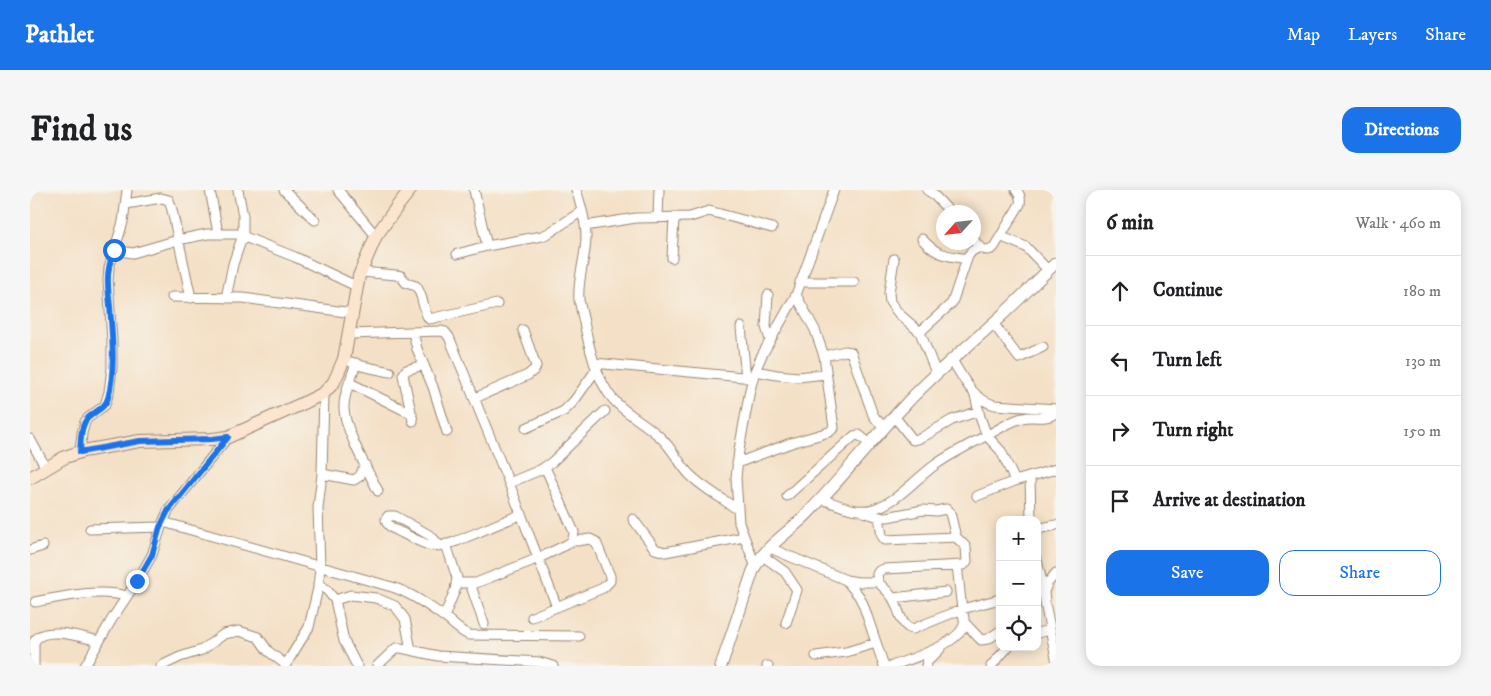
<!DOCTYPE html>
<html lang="en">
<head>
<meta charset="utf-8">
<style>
  :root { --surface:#fff; --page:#f6f6f6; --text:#202124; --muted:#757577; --line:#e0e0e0; --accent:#1a73e8 }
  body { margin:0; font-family:"IM FELL DW Pica",serif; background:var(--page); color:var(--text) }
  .controls { position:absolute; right:15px; bottom:15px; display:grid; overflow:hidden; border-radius:10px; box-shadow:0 2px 12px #0003 }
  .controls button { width:45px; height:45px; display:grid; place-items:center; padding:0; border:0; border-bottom:1px solid var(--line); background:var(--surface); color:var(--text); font:25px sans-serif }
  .compass { position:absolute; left:906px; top:15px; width:45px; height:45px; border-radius:50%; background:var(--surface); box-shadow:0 2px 12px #0003; rotate:243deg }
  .stop { position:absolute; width:15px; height:15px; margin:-11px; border:4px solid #1a73e8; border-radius:50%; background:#fff }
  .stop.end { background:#1a73e8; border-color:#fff; box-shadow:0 1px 5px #0008 }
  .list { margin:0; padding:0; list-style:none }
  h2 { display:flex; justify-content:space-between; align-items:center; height:65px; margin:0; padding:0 20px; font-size:21px }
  h2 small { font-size:16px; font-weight:400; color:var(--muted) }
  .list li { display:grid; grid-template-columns:32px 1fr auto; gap:15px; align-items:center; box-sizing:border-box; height:70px; padding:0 20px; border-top:1px solid var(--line) }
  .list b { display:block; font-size:19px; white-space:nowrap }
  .list em { font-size:16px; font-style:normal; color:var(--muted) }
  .actions { display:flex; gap:10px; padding:15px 20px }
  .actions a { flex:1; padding:11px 0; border:1px solid var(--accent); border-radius:15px; text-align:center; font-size:18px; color:var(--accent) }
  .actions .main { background:var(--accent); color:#fff }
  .icon { flex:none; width:28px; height:28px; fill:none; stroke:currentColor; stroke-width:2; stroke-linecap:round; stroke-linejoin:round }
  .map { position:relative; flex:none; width:1026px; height:476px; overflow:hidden; border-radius:15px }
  header { display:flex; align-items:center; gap:30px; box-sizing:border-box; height:70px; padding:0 25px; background:var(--accent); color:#fff }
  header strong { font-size:24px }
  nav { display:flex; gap:28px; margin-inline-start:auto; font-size:18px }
  .intro { display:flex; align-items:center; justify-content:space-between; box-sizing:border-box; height:120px; padding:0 30px }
  h1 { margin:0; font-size:35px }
  .button { padding:12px 22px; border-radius:15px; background:var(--accent); color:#fff; font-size:18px; font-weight:700 }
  main { display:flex; gap:30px; padding:0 30px }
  aside { flex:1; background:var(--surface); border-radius:15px; box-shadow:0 2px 12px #0003 }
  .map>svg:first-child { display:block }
</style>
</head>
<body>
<header>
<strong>Pathlet</strong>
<nav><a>Map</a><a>Layers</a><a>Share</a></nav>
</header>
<div class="intro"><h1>Find us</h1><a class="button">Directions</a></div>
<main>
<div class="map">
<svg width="1026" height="476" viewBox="0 0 1026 476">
  <rect width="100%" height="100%" fill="#f7f3e8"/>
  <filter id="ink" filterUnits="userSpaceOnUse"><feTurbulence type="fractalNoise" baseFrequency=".02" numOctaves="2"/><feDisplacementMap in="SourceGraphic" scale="10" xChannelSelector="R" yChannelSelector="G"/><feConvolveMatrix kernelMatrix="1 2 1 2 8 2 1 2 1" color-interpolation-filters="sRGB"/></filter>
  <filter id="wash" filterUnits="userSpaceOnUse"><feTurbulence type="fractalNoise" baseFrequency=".0096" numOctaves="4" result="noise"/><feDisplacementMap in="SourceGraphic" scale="20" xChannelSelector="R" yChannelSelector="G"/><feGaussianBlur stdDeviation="1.12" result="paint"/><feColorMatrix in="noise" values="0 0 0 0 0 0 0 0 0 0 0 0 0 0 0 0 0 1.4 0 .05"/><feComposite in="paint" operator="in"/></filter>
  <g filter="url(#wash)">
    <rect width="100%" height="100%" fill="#f4e0c6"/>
  </g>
  <g filter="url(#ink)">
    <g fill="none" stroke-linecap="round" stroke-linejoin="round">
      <g stroke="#988572" stroke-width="11">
        <path id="minor" d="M 180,0 L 188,43
          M 254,0 L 285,30
          M 308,0 L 346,46
          M 444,0 L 457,56
          M 546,0 C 551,15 556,31 556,47 C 556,68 547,89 549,110 C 556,139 561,176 577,201 C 589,221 614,231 631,248 C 642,258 649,273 659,284 C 673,298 692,308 708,320
          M 897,0 L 903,4 L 920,22
          M 96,14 L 131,8 L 139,10 L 142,20 L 161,108
          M 628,27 L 629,0
          M 555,36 L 606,28 L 660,27 L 679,21 L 742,38
          M 970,46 L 996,57 L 1018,80
          M 892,49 C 907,66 916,65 937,69
          M 944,50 C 948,57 956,64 964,57 L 990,14 C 991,8 990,4 986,0
          M 84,60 L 103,63 L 148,50 L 177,44 L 207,44 L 265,67 L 328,97
          M 427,64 L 457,56 L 512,46 L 519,43 L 552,21
          M 642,68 L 644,27
          M 864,69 L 859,103 L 860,112 L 869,124 L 890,142 L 906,183
          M 331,82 L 366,85 L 371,86 L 376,93 L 386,96 C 394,106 392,119 399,129 L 467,114
          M 770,92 L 824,92
          M 738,105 L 736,137 L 740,150
          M 142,107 L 213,108 L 323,123
          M 196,108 L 203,74 L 213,45 L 213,26 L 208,0
          M 963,133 L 989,168 L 1013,157
          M 711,137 L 716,188
          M 383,142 L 387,159 L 403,197 L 417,242
          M 890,142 L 922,113 L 938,66 L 942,61 L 950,57
          M 319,144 L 410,141 L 415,142 L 419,147 L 479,293 L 527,417
          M 794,166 L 815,161 L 821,162 L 843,225 L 846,229 L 854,237
          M 922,170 C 933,188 943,210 965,215 L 1026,219
          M 321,172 L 332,176 L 360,182
          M 326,173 C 322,187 313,204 314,219 C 315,240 338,281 348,301
          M 564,173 L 723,188
          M 725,181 L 747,185 L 768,187 L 796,184
          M 320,193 L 382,224
          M 945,205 L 950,227 L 957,246 L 971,261 L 985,291 L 1026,279
          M 445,208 L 498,185 L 505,179 L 506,176 L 493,140
          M 864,226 L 883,250 L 891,248 L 922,230 L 949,221
          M 383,231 L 373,185 L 376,180 L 394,175
          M 496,238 L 534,221 L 544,211 L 566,180
          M 0,249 L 16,278
          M 50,262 L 52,243 L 55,232 L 58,228 L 75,215 L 79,202 L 82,178 L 82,151 L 78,90 L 79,78 L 93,32 L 97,0
          M 707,273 L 761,253 L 799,242 L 804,238 L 794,166 L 785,140 L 766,105
          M 292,284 L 324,290 L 330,286 L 335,274
          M 1000,287 L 1001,330
          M 479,293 L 510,280 L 522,272 L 575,221
          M 757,306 L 824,246 L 829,245 L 840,254
          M 947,306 L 985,291
          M 791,309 C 808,314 825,324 843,319 C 868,312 884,290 905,275 C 926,260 950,250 972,237 C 978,234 986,229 993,228 C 1004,225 1017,231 1026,222
          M 833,322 L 849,327 L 857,327 L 893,320 L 906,321 L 916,319 L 920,323 L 926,347 L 936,357 L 937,371 L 934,375 L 854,379 L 849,381 L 847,384 L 848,392 C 853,397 858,401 862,407 C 869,416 870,438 883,439 L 932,419 L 970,409
          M 849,327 L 852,346 L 855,350 L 926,347
          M 603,329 L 625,359 L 635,362 L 714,347
          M 133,332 L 362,397 C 381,403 398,415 413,426 C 422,432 429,441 439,445 L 549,446
          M 60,339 L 131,337
          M 1007,339 L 1026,335
          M 410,356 L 401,346 L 365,326 L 358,326 L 356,329 L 357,333 L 362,338 C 373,343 393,355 403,356 C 410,358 420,353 427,351 L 492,324
          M 740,358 L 816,390 L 828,392 L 848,392
          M 0,360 L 13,356
          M 733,366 L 755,382 L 767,400 L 756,433
          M 1007,370 L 1014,402 L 1007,403
          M 725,375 L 709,333 L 706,288 L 709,260 L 720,200 L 725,181 L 732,165 L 766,105 L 804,0
          M 1026,383 L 1017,394 L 1014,402 L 1015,413 L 1026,468
          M 816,390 L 829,406 L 833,414 L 854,476
          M 426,393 L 446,393 L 509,368 L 538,354 L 543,350 L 544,342 L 515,277
          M 440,393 L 454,434
          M 288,394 L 296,399 L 305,410 L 314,451 L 327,476
          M 863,408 L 916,402
          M 305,410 L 321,405 L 346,408 L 365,416 L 375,429 L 381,460
          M 5,412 C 35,406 68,399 97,406
          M 414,427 L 425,400 L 427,388 L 416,354
          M 502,427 L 573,398 L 580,391 L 580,386 L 566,352 L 560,349 L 547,351 L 543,350
          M 935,433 L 951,450 L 958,449 L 970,441
          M 1007,443 L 1020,440
          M 786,466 L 816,462 L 846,453
          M 4,476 L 4,452 C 13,434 54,448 69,451
          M 55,476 L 82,429 L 107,391 L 122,365 L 131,337 L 138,321 L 198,247
          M 131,476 L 150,467 L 172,460 L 194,444 L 209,441 L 228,447 L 238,461 L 256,475
          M 255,476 L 279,437 L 288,398 L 290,377 L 288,318 L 292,284 L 294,203
          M 347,476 L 366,458 L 371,458 L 408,466 L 509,472 L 523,476
          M 737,476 L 738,476
          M 862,476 C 880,469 930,454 934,434 C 935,429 933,424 932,419 C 930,405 929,390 927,376
          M 896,476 L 897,472 L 910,459
          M 961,476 L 978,457"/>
      </g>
      <g stroke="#988572" stroke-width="13">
        <path id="tertiary" d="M 691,476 L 723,381 C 733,357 760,342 778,323 C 811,289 841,251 874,216 C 904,183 939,156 971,126 C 990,109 1007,90 1026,73"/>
      </g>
      <g stroke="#988572" stroke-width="14">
        <path id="secondary" d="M 0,288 L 35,267 L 53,261 L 110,251 L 182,249 L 198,247 L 276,212 L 294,203 L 304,192 L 314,169 L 329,86 L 346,46 L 369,14 L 380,0"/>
      </g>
      <use href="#minor" stroke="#fff" stroke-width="9"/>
      <use href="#tertiary" stroke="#fff" stroke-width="11"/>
      <use href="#secondary" stroke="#fbe5cf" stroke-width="12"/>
    </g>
  </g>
  <g fill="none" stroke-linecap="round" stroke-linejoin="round" filter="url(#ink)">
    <path stroke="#1a73e8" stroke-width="6" d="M 84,60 C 82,66 80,72 79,78 C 76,91 79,104 80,116 C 82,146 86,179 78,208 C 75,219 64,221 57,229 C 50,237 51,252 50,262 L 110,251 L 182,249 L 198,247 L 138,321 L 130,337 L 122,365 L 107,391"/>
  </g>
</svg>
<div class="controls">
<button>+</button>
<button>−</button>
<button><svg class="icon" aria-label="locate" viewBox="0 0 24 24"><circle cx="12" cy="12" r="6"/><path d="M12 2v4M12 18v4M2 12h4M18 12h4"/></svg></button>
</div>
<svg class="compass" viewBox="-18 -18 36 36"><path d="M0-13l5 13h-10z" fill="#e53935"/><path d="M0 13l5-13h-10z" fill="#757577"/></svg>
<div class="stop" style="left:84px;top:60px"></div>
<div class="stop end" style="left:107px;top:391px"></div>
</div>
<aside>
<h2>6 min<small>Walk · 460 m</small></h2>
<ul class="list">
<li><svg class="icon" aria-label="ahead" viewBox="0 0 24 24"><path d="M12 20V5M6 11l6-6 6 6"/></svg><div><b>Continue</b></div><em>180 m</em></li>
<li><svg class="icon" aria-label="left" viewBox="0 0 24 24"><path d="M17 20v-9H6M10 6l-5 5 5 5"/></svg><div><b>Turn left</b></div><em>130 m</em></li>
<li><svg class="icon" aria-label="right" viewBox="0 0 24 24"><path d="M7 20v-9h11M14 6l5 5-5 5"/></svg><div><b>Turn right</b></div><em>150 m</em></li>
<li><svg class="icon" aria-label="arrive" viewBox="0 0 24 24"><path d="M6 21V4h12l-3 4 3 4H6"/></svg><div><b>Arrive at destination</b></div></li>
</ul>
<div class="actions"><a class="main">Save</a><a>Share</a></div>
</aside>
</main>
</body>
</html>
